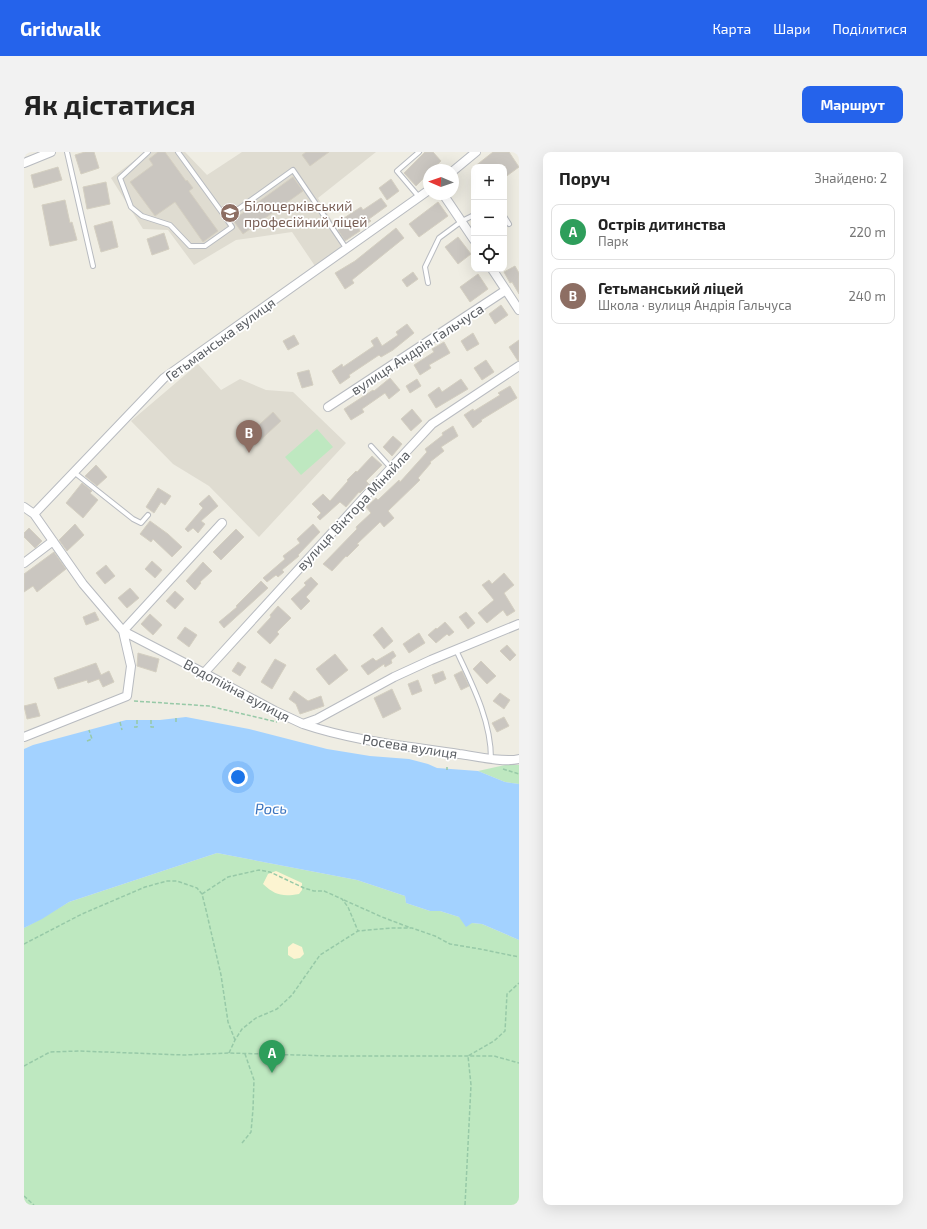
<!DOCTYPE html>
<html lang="uk">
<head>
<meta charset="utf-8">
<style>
  :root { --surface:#fff; --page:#f2f2f2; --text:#222; --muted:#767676; --line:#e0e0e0; --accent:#2563eb }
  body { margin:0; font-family:"Exo 2",sans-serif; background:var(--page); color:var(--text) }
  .controls { position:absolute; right:12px; top:12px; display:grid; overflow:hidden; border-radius:8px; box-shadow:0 4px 16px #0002 }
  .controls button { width:36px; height:36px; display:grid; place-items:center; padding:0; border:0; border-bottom:1px solid var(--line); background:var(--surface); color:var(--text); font:20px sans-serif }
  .compass { position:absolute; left:399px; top:12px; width:36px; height:36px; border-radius:50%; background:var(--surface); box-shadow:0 4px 16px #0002; rotate:272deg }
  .you { position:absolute; left:214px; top:625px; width:14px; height:14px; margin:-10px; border:3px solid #fff; border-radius:50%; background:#1a73e8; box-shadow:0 0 0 6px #1a73e833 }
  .badge { display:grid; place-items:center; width:26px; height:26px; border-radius:50%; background:var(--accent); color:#fff; font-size:13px; font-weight:700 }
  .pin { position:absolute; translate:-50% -33px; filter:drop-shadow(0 1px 2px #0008) }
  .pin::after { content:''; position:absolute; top:21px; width:14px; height:12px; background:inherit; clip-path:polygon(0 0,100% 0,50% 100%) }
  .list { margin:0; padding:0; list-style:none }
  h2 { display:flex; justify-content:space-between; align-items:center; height:52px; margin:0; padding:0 16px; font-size:17px }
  h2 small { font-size:13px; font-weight:400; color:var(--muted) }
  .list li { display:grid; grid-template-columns:26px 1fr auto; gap:12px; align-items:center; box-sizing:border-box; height:56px; margin:0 8px 8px; padding:0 8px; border:1px solid var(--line); border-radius:8px }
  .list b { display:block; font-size:15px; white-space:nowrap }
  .list p { margin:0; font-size:13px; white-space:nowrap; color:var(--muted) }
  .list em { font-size:13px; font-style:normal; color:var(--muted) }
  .icon { flex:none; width:22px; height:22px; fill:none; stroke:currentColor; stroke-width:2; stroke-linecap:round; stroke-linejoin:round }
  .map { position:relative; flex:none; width:495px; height:1053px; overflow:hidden; border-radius:8px }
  header { display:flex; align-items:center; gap:24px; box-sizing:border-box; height:56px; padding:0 20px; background:var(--accent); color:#fff }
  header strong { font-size:19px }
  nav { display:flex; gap:22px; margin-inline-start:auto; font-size:14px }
  .intro { display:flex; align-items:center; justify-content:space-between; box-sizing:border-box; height:96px; padding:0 24px }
  h1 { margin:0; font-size:28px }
  .button { padding:10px 18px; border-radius:8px; background:var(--accent); color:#fff; font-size:14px; font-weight:700 }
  main { display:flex; gap:24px; padding:0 24px }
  aside { flex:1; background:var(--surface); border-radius:8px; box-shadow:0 4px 16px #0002 }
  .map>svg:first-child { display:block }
</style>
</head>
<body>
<header>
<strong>Gridwalk</strong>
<nav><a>Карта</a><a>Шари</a><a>Поділитися</a></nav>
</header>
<div class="intro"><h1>Як дістатися</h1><a class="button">Маршрут</a></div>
<main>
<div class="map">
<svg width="495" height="1053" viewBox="0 0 495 1053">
  <rect width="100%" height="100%" fill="#efede3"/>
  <path fill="#dfdcd1" d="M 122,0 L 161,0 L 183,23 L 218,0 L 352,0 L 294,46 L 322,92 L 291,114 L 268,80 L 212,88 L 170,113 L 144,78 L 119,77 L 87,26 Z
    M 174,212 L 197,238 L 216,227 L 242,238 L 269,240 L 322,291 L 235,385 L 185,334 L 149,312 L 107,269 Z"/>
  <path fill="#bee8c0" d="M 293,277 L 309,295 L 277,323 L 261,305 Z
    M 481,613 L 495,613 L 495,632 L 481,630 L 454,619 Z
    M 193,701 L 333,728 L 381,744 L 382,751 L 406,759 L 416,759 L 435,765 L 448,771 L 458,772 L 495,788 L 495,1053 L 0,1053 L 0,776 L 18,766 L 45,750 Z"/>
  <path fill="#fcf4d1" d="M 252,719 L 278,731 L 278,738 L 275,742 C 258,745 251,743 239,732 L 244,722 Z
    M 269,791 L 278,795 L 280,802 L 276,806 L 270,807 L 264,803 L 264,795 Z"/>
  <path fill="#a3d2ff" d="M 162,565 L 225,577 L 303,597 L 346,604 L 385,607 L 404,612 L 413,616 L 454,619 L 481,630 L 495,632 L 495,788 L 458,772 L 448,771 L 442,775 L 435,765 L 416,759 L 406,759 L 382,751 L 381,744 L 333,728 L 193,701 L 45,750 L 18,767 L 0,776 L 0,597 L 9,593 L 102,568 L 136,568 Z"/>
  <path fill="#cac6c0" stroke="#d4cfc1" d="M 61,0 L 70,0 L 75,16 L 57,22 L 51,3 Z
    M 134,0 L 141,0 L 162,29 L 163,28 L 169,36 L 165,39 L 194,79 L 179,90 L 151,50 L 131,64 L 106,30 L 129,13 L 125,7 Z
    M 282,0 L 305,0 L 286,14 L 278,3 Z
    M 401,0 L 409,0 L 417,9 L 408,18 L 405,18 L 405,21 L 392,34 L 380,21 Z
    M 469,0 L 485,0 L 495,15 L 480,26 L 480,15 L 450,15 Z
    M 34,15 L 38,28 L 10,36 L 7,23 Z
    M 269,25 L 279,39 L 219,82 L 209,68 Z
    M 367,27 L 375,39 L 363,48 L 355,36 Z
    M 82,30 L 86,52 L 63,57 L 59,35 Z
    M 357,46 L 363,54 L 345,67 L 347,69 L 335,77 L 336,79 L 321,89 L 314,78 L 324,72 L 320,66 L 337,55 L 339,58 Z
    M 41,48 L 46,71 L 48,70 L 53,88 L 26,94 L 18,53 Z
    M 414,50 L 424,64 L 395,85 L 385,72 Z
    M 88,69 L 94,95 L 77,100 L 70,74 Z
    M 372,76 L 380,86 L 328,128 L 330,131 L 321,137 L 311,121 L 331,109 Z
    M 140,81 L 145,97 L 128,103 L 123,87 Z
    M 434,85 L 447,102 L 434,112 L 421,95 Z
    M 491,114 L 495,121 L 495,142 L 488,130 L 486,131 L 480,120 Z
    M 389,120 L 394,127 L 383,135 L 378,128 Z
    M 454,122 L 464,137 L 446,150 L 436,135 Z
    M 477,153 L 484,163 L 471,172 L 465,162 Z
    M 383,172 L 390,181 L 369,198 L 357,205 L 355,203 L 325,223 L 326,225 L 316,232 L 308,219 L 318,212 L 319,215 L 350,194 L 347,189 L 353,185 L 358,194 L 374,183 L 372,180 Z
    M 449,181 L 455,192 L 443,199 L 437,189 Z
    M 270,183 L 275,192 L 264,198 L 259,189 Z
    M 495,188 L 495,209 L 494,209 L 485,195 Z
    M 420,190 L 426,201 L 405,213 L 407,216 L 396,223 L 390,213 L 410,200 L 408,197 Z
    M 462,208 L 470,220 L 458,228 L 450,216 Z
    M 285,218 L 289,233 L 278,236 L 273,221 Z
    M 366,226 L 376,238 L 365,247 L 361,241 L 338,257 L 340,260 L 327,268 L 320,257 L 349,238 L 350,239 Z
    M 393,227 L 397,234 L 386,241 L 382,234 Z
    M 437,227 L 444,237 L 412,256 L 404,243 L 415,235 L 418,240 Z
    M 486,234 L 493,246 L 457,268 L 458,269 L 449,276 L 440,263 L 449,257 L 450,259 L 476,243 L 474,241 Z
    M 388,257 L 398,269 L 387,279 L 377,267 Z
    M 249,260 L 257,269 L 231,293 L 223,284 Z
    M 429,274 L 434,284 L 417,295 L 420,299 L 406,310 L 407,311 L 394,326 L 396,328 L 364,359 L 370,366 L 360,375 L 356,370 L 333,392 L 335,393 L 323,405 L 322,404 L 308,419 L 299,412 L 333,377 L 332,375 L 347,361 L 342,355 L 352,346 L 354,348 L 375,328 L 376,330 L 403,300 L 401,297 L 419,283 L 418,281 Z
    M 369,284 L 378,292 L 368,304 L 359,295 Z
    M 348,304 L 358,313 L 342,329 L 345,332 L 336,341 L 335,340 L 322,355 L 316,350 L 296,368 L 293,365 L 297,361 L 288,352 L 299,342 L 306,349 L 324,329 L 323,328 L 332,319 L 333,320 Z
    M 72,313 L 83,325 L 73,334 L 61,324 Z
    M 58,331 L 68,339 L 66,341 L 74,348 L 59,366 L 42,351 Z
    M 134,336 L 147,344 L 141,353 L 137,350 L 130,361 L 122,355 Z
    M 185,343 L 194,354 L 177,369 L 181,372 L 174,381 L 169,376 L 164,380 L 161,377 L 179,356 L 175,352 Z
    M 126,369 L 144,382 L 158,395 L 148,405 L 129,387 L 127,390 L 116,382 Z
    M 51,372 L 60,383 L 43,399 L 35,388 Z
    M 289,372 L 296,380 L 274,403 L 275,404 L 258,418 L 260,420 L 254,425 L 252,423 L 243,430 L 239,426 L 261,407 L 259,404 L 276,391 L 273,387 Z
    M 5,376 L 18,389 L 11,396 L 0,385 L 0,381 Z
    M 212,377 L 220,385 L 197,408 L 189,400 Z
    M 30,400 L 42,417 L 13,440 L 9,434 L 0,440 L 0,422 Z
    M 128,409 L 138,418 L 131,426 L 121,417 Z
    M 179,410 L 188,419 L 176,430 L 177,431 L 171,438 L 162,429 Z
    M 82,413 L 91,424 L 81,432 L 72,421 Z
    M 480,421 L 490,433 L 480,441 L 491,459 L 483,464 L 479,458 L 463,471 L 454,461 L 470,448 L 458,433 L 465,428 L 468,432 Z
    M 287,425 L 294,432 L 282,445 L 286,449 L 277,458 L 267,447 L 282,433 L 280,431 Z
    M 237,429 L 244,436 L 200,476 L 195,470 L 213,455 L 212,454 Z
    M 106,436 L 115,446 L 103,456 L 94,446 Z
    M 151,439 L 160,447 L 151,457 L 142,449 Z
    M 254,454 L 267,466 L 253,480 L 255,482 L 246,492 L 233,480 L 247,465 L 246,463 Z
    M 71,460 L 75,468 L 62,473 L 59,465 Z
    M 442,460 L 451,471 L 444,477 L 435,465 Z
    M 126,462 L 138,473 L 129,483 L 117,472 Z
    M 421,470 L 430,480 L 425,484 L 423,482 L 412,491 L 404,483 L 412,476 L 413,477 Z
    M 161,475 L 173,483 L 165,495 L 153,486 Z
    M 358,475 L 369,489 L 360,497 L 349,483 Z
    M 395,481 L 401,491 L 385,501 L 379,492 Z
    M 483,493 L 492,503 L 486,509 L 476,499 Z
    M 369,499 L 372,504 L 367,508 L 368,511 L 361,515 L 360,512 L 344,523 L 337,514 L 349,506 L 352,509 Z
    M 114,501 L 135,507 L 132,520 L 113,514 Z
    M 311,502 L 324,518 L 305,533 L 292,517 Z
    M 251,507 L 262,513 L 248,537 L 237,530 Z
    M 457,509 L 472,524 L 463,532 L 449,517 Z
    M 214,510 L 222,515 L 216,524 L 208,519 Z
    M 72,511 L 77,523 L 85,519 L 90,530 L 79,535 L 75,527 L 64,531 L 63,528 L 34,537 L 30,526 L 47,520 Z
    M 419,519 L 422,527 L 411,532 L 408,523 Z
    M 438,519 L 445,534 L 437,538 L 430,523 Z
    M 394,528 L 398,539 L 388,543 L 384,532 Z
    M 368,537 L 377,557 L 359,566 L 350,546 Z
    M 270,539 L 284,549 L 297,544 L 300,554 L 276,562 L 272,552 L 265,547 Z
    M 476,541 L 486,548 L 480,557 L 469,549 Z
    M 12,551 L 16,564 L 3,567 L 0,554 Z
    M 480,565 L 485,574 L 473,580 L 468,571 Z"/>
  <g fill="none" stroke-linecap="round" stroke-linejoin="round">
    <g stroke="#b8bbc0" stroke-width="6">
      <path id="service" d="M 43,0 L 69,114
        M 124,0 L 96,26 L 107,55 L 118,64 L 146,73 L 166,94 L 181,94 L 208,75 L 202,66 L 269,18 L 322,96
        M 154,0 L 202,66
        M 395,45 L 373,19 L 395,0
        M 480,64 L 485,72
        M 404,131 L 401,115 L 415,86 L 438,69 L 450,63
        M 347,294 L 367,316
        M 51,321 L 109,367 L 117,371 L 124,363
        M 432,498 C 448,532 467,568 467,607"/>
    </g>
    <g stroke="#b8bbc0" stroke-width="10">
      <path id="minor" d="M 0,11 L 27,0
        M 429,19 L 452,0
        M 419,42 L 450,88
        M 468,117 L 495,158
        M 304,255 L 482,138
        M 0,355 L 10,362 L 59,432 L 99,479 L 180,521 L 251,559 L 279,572 L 293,567 L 370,525 L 407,508 L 495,472
        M 10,362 L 140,226 L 405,38
        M 0,411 L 29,389
        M 180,521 L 367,316 L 408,272 L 495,214
        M 279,572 C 329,589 383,594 435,602 C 451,604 480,611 495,607
        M 0,585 L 103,544 L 107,514 L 99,479 L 198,371"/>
    </g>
    <path stroke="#97c9a7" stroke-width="1.5" stroke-dasharray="4 2" stroke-linecap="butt" d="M 110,549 L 185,554 L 253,570
      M 152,566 L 152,572
      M 127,568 L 127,575 L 131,575
      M 96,570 L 98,578
      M 110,575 L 113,575 L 113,568
      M 63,589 L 68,587 L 65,578
      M 479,617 L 495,622
      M 423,618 L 423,615
      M 178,742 L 204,725 L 235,718 L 246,720 L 280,736 L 290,739 L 300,739 L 318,747 L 324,755 L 334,779
      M 320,748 L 358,765 L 387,776
      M 0,792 L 58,762 L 121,735 L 143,729 L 153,729 L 173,736 L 178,742 L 182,758 L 197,823 L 204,870 L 211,888
      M 205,901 L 211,888 L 218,877 L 232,866 L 253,857 L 268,843 L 296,803 L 334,779 L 367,776 L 388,776 L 411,784 L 426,792 L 456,797 L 495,805
      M 0,914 L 26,900 L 55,899 L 160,903 L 205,901 L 306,904 L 470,904 L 495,911
      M 218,991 L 227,980 L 229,957 L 230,928 L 221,902
      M 0,1044 L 10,1053
      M 441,1053 L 447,933 L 444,904 L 470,889 L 481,879 L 483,842 L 495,831"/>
    <use href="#service" stroke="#fff" stroke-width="4"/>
    <use href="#minor" stroke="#fff" stroke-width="8"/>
  </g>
  <defs>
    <g id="university-disc" transform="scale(1)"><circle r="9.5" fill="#8d6e63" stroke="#fff"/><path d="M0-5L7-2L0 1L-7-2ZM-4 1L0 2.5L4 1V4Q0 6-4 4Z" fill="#fff"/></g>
  </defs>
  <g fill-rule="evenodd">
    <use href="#university-disc" x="206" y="61"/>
  </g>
  <g text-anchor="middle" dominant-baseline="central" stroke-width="3.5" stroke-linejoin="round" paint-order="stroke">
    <g font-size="14" fill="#785e54" stroke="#fff" text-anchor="start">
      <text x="220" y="53">Білоцерківський<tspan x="220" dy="16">професійний ліцей</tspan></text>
    </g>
    <g font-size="14" fill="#5b5f64" stroke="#fff">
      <text transform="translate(196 187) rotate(-36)">Гетьманська вулиця</text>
      <text transform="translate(393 197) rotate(-33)">вулиця Андрія Гальчуса</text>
      <text transform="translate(329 358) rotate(-47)">вулиця Віктора Міняйла</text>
      <text transform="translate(213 538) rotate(28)">Водопійна вулиця</text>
      <text transform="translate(386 594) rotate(9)">Росева вулиця</text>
    </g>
    <g font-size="15" font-style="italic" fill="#3d76c0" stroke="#fff">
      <text transform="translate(247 656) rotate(-1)">Рось</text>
    </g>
  </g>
</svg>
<div class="controls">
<button>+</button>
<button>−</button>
<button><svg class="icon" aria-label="locate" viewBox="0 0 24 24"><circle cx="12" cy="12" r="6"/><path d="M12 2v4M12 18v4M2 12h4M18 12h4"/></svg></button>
</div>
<svg class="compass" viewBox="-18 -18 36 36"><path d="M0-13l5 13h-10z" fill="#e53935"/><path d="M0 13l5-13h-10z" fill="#767676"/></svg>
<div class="you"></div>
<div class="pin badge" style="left:248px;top:921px;background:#2e9e5b">A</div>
<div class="pin badge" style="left:225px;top:301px;background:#8d6e63">B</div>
</div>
<aside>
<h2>Поруч<small>Знайдено: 2</small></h2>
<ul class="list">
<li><span class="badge" style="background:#2e9e5b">A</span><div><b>Острів дитинства</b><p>Парк</p></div><em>220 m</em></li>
<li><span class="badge" style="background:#8d6e63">B</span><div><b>Гетьманський ліцей</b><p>Школа · вулиця Андрія Гальчуса</p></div><em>240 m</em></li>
</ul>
</aside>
</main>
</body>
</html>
